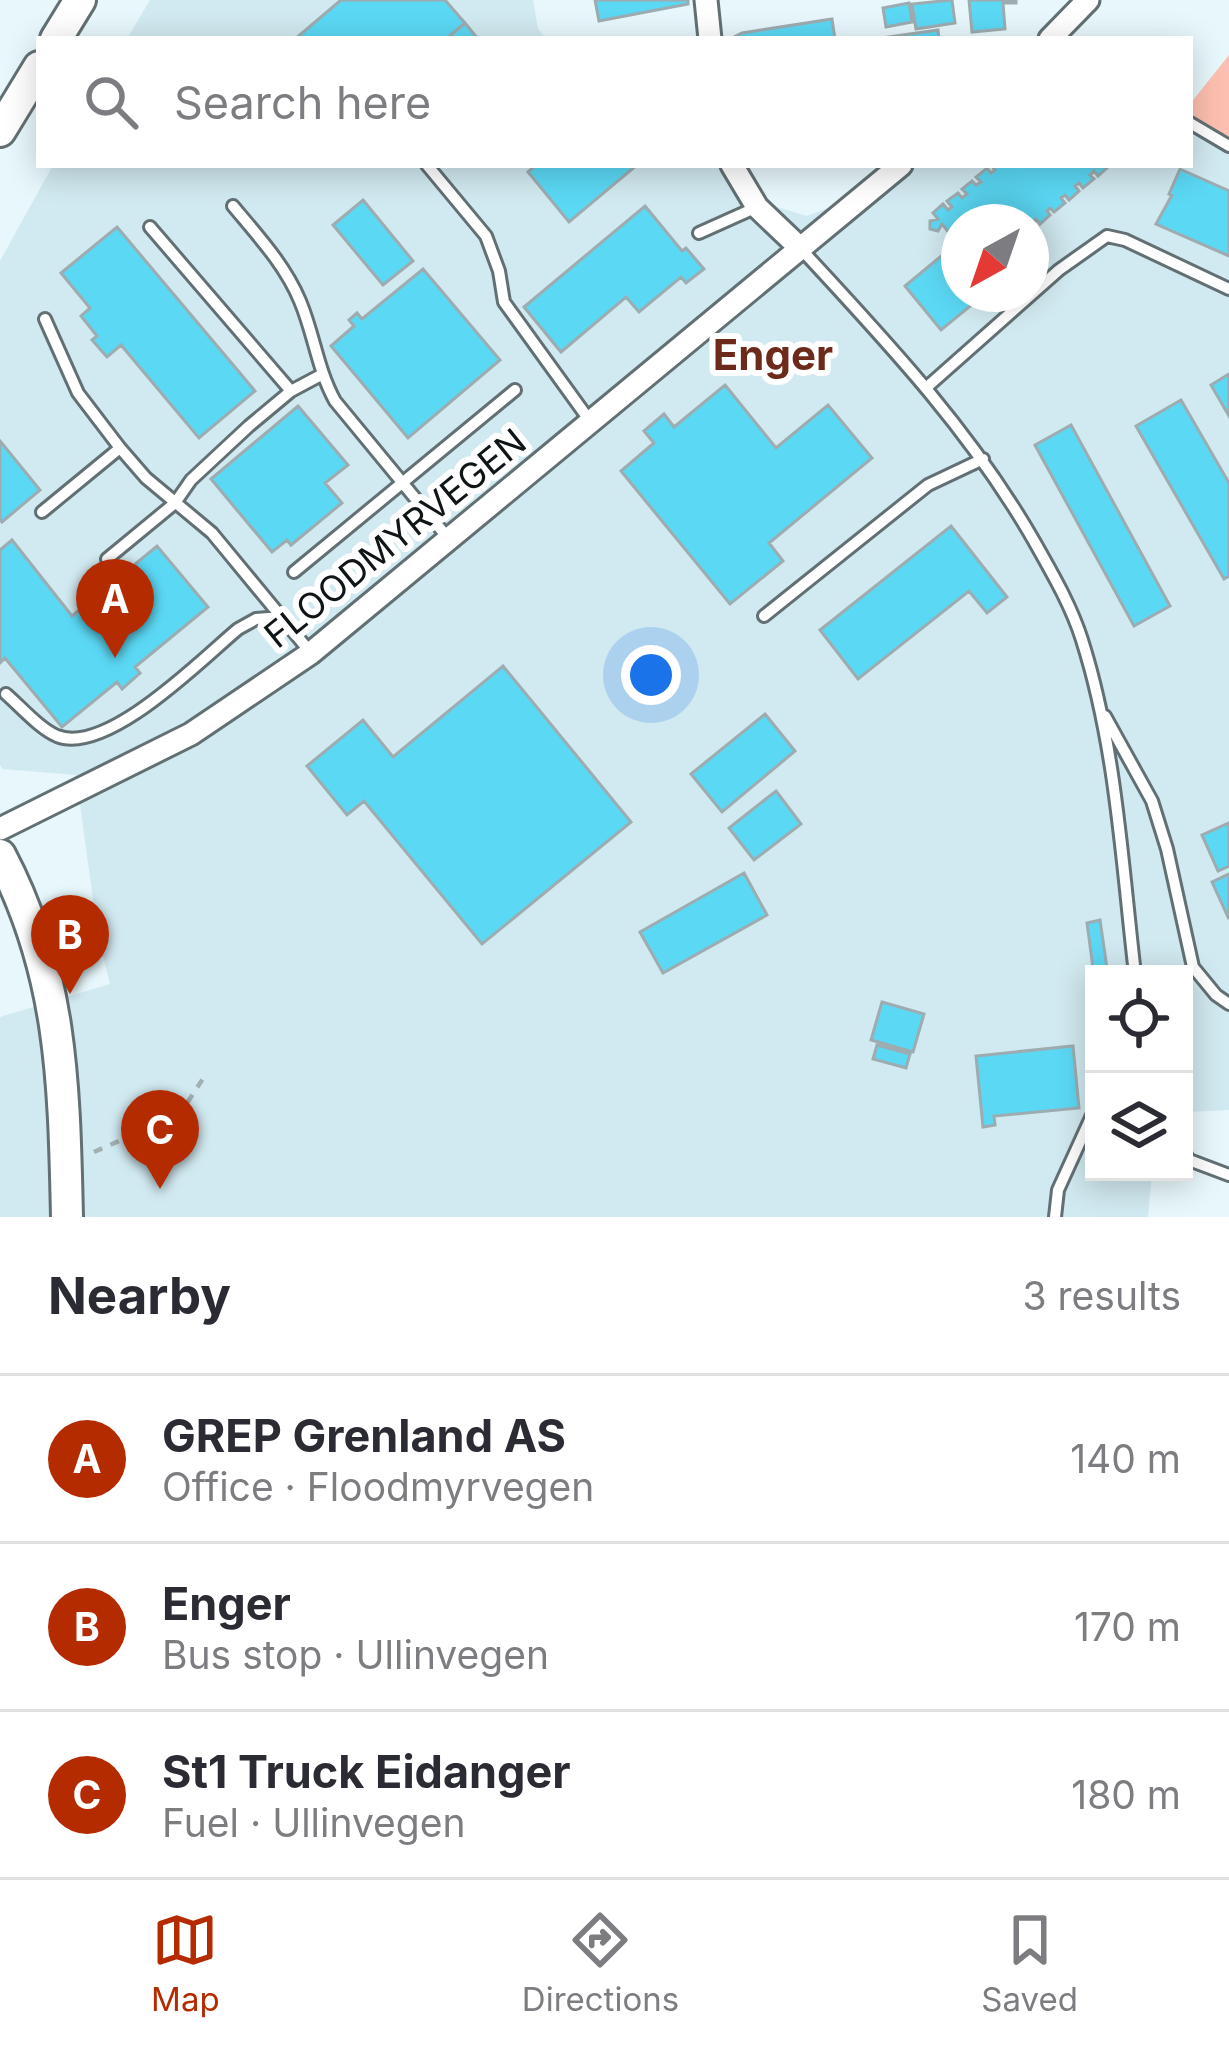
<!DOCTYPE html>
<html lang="en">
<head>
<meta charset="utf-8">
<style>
  :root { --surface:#fff; --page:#f2f2f3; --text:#2b2b33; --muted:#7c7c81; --line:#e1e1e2; --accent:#b52b00 }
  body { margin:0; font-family:Inter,sans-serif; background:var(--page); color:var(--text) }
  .controls { position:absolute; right:36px; bottom:36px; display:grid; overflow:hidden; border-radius:0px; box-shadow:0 6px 30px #0003 }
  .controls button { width:108px; height:108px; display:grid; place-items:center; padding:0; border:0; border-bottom:3px solid var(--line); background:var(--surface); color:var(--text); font:60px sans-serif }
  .compass { position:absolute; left:941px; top:204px; width:108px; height:108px; border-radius:50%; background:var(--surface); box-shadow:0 6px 30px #0003; rotate:220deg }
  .you { position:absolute; left:651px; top:675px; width:42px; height:42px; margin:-30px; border:9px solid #fff; border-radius:50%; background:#1a73e8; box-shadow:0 0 0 18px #1a73e833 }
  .badge { display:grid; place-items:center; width:78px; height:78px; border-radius:50%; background:var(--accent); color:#fff; font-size:39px; font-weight:700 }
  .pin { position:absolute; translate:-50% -99px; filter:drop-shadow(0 3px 6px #0008) }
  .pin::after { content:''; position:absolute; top:63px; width:42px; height:36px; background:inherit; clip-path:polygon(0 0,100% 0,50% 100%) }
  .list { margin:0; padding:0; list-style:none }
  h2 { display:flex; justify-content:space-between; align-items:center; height:156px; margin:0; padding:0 48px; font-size:51px }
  h2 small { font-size:39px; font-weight:400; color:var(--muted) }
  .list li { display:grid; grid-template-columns:78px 1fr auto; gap:36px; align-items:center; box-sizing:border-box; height:168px; padding:0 48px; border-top:3px solid var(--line) }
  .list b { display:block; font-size:45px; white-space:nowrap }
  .list p { margin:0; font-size:39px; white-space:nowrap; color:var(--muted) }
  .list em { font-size:39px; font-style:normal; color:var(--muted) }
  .icon { flex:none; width:66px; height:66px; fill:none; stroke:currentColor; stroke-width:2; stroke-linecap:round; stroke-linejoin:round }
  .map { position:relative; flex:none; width:1229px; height:1217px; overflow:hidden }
  .search { position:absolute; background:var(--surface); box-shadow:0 6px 30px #0003; left:36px; right:36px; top:36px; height:132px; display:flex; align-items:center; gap:30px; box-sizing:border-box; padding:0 42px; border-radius:0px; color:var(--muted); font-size:45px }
  .sheet { height:660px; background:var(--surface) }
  nav { display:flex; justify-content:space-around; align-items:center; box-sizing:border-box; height:168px; border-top:3px solid var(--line); background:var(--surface); font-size:33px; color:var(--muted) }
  nav a { display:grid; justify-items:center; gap:6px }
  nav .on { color:var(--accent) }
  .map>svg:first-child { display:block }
</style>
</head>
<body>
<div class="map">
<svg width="1229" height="1217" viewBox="0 0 1229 1217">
  <rect width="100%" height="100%" fill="#e7f7fb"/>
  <path fill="#d1e9f0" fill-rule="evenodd" d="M 150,0 L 533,0 L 538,29 L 546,39 L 127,39 Z
    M 1190,116 L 1229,143 L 1229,1110 L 1187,1112 L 1184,1115 L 1184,974 L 1094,974 L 1094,1172 L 1152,1172 L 1148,1217 L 0,1217 L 0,1017 L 110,984 L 98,936 L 76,775 L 3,769 L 0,765 L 0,261 L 53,165 L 738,165 L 774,206 L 807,216 L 828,208 L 884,165 L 1190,165 ZM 959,222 L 1031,222 L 1031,294 L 959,294 Z"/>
  <path fill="#fdbfb0" d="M 1229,55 L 1229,143 L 1190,116 L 1190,104 Z"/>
  <path fill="#5bd8f4" stroke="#9dacb0" stroke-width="3" d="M 341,0 L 445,0 L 465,23 L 446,39 L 295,39 Z
    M 595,0 L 688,0 L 688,4 L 599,21 Z
    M 952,0 L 955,23 L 916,29 L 912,4 Z
    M 969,0 L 1016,0 L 1016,3 L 1003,3 L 1005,29 L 972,32 Z
    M 909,3 L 912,22 L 886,27 L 883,8 Z
    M 832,19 L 835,39 L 730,39 L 742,33 Z
    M 465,23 L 478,39 L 446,39 Z
    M 938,30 L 939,39 L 881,39 L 881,38 Z
    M 536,165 L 637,165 L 569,222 L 528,172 Z
    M 991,165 L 1108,167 L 1098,176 L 1094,171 L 1090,175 L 1094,179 L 1083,188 L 1079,183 L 1075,186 L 1079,191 L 1069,200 L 1065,195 L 1061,198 L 1065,203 L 1054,212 L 1050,208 L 1047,211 L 1050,215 L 1040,224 L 1036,219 L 1032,223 L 1036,228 L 1031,232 L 1031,222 L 959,222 L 959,294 L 985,294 L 941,330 L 905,286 L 957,243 L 942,224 L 938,231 L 930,229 L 930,221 L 938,219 L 933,213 L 943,204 L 948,210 L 952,207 L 947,201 L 958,193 L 962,198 L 967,194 L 962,189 L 972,181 L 976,185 L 981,182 L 976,177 L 987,168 L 991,173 L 995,170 Z
    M 1180,169 L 1229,191 L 1229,256 L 1156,224 L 1172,195 L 1169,194 Z
    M 363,200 L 413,261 L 383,285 L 333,225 Z
    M 645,206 L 682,251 L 686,248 L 704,269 L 686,283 L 681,277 L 639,312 L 626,297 L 561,352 L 524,307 Z
    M 117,227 L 255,391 L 199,438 L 121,345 L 107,357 L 92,340 L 97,336 L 81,316 L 90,308 L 61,273 Z
    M 423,269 L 500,360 L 408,438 L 331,346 L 354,326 L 349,320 L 357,313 L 362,319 Z
    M 1229,374 L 1229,416 L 1211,385 Z
    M 725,385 L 776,448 L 828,405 L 872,458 L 769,543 L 783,561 L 730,604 L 621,471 L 654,443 L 644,431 L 664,414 L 674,427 Z
    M 1181,400 L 1229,483 L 1229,576 L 1224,579 L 1136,426 Z
    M 298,406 L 348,465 L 325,483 L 342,503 L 291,545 L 287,540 L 272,552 L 211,479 Z
    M 1071,425 L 1170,606 L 1134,626 L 1035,445 Z
    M 0,441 L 40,490 L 2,522 L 0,519 Z
    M 951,526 L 1007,597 L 987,613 L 969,591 L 858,679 L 820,630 Z
    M 12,540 L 72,616 L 157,546 L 208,607 L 135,667 L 140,673 L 122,689 L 117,682 L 62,727 L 5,658 L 0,663 L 0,550 Z
    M 503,666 L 631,822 L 482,944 L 364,801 L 347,815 L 307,766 L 363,720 L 393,757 Z
    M 765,714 L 795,751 L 722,812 L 691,774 Z
    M 776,791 L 801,824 L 754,860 L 729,828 Z
    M 1229,823 L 1229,866 L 1218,871 L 1202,835 Z
    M 744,873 L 767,915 L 663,973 L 640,932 Z
    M 1229,874 L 1229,919 L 1212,882 Z
    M 1100,920 L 1107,968 L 1100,969 L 1093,968 L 1087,923 Z
    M 882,1002 L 924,1014 L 913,1052 L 871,1040 Z
    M 877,1045 L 910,1054 L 906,1068 L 873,1059 Z
    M 1073,1046 L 1079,1108 L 994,1116 L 995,1125 L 983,1127 L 976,1056 Z"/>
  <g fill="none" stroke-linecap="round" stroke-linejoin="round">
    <g stroke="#627074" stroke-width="16">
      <path id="service" d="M 1190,123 L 1229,146
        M 427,165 L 486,236 L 499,271 L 504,302 L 590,421
        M 233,206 C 258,236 285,265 300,301 C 314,334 317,368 335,401 L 448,538
        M 150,227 L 291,391
        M 699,233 L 757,207
        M 800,248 C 886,341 971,431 1034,541 C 1052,573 1071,605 1082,640 C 1116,747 1122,863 1135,974
        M 45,319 L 78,393 L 120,448 L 146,478 L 212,533 L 311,653
        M 927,387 L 1059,270 L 1107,236 L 1125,240 L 1229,289
        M 42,512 L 120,448
        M 107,559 L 175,503 L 191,480 L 249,426 L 291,391 L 321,375
        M 294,572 L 515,390
        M 764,616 L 928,485 L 983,459
        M 6,694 C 21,707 39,728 57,736 C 107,756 202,659 238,629 L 256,619 L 282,617
        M 1105,716 L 1152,801 L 1167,849 L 1193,967 L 1216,995 L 1229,1004
        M 1184,1152 L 1189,1160 L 1229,1175
        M 1055,1217 L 1058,1190 L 1094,1111"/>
    </g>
    <g stroke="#627074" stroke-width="27">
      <path id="minor" d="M 706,0 L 710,39
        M 1050,39 L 1088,0
        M 732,165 L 757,207 L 800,248
        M 0,829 L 191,734 L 311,653 L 901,165"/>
    </g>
    <g stroke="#627074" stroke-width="36">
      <path id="secondary" d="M 56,39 L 80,0
        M 0,131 L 39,67
        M 0,855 C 63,974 64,1087 67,1217"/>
    </g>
    <path stroke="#a3b0b3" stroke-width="4.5" stroke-dasharray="9 9" stroke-linecap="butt" d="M 94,1152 L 180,1114 L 204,1077"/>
    <use href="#service" stroke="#fff" stroke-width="10"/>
    <use href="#minor" stroke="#fff" stroke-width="21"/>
    <use href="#secondary" stroke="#fff" stroke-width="30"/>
  </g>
  <g text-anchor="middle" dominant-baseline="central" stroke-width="12" stroke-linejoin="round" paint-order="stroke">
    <g font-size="36" fill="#0f1516" stroke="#fff">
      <text transform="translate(395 538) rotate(-39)">FLOODMYRVEGEN</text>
    </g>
    <g font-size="42" font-weight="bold" fill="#6d2a1a" stroke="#fff">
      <text x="773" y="354">Enger</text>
    </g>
  </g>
</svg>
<div class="controls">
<button><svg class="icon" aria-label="locate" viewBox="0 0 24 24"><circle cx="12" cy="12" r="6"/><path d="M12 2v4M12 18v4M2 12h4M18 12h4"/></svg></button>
<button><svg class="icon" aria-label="layers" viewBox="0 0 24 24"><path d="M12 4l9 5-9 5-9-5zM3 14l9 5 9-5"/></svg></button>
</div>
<svg class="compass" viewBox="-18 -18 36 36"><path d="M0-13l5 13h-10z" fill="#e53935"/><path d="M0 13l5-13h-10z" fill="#7c7c81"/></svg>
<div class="you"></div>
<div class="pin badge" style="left:115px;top:658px">A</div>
<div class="pin badge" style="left:70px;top:994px">B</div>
<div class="pin badge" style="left:160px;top:1189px">C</div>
<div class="search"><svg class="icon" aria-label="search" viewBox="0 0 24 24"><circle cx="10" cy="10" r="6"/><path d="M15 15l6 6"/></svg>Search here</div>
</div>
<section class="sheet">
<h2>Nearby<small>3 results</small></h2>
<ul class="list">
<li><span class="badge">A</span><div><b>GREP Grenland AS</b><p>Office · Floodmyrvegen</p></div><em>140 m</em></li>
<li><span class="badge">B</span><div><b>Enger</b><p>Bus stop · Ullinvegen</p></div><em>170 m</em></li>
<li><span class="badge">C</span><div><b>St1 Truck Eidanger</b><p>Fuel · Ullinvegen</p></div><em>180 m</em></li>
</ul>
</section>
<nav>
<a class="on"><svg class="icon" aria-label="map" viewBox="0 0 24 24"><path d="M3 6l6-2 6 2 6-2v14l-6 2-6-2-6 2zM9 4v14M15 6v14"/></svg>Map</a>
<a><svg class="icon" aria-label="directions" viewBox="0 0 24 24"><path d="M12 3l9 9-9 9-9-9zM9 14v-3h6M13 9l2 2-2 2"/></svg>Directions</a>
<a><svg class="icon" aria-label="saved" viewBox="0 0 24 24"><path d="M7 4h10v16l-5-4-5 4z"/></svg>Saved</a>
</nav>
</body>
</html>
